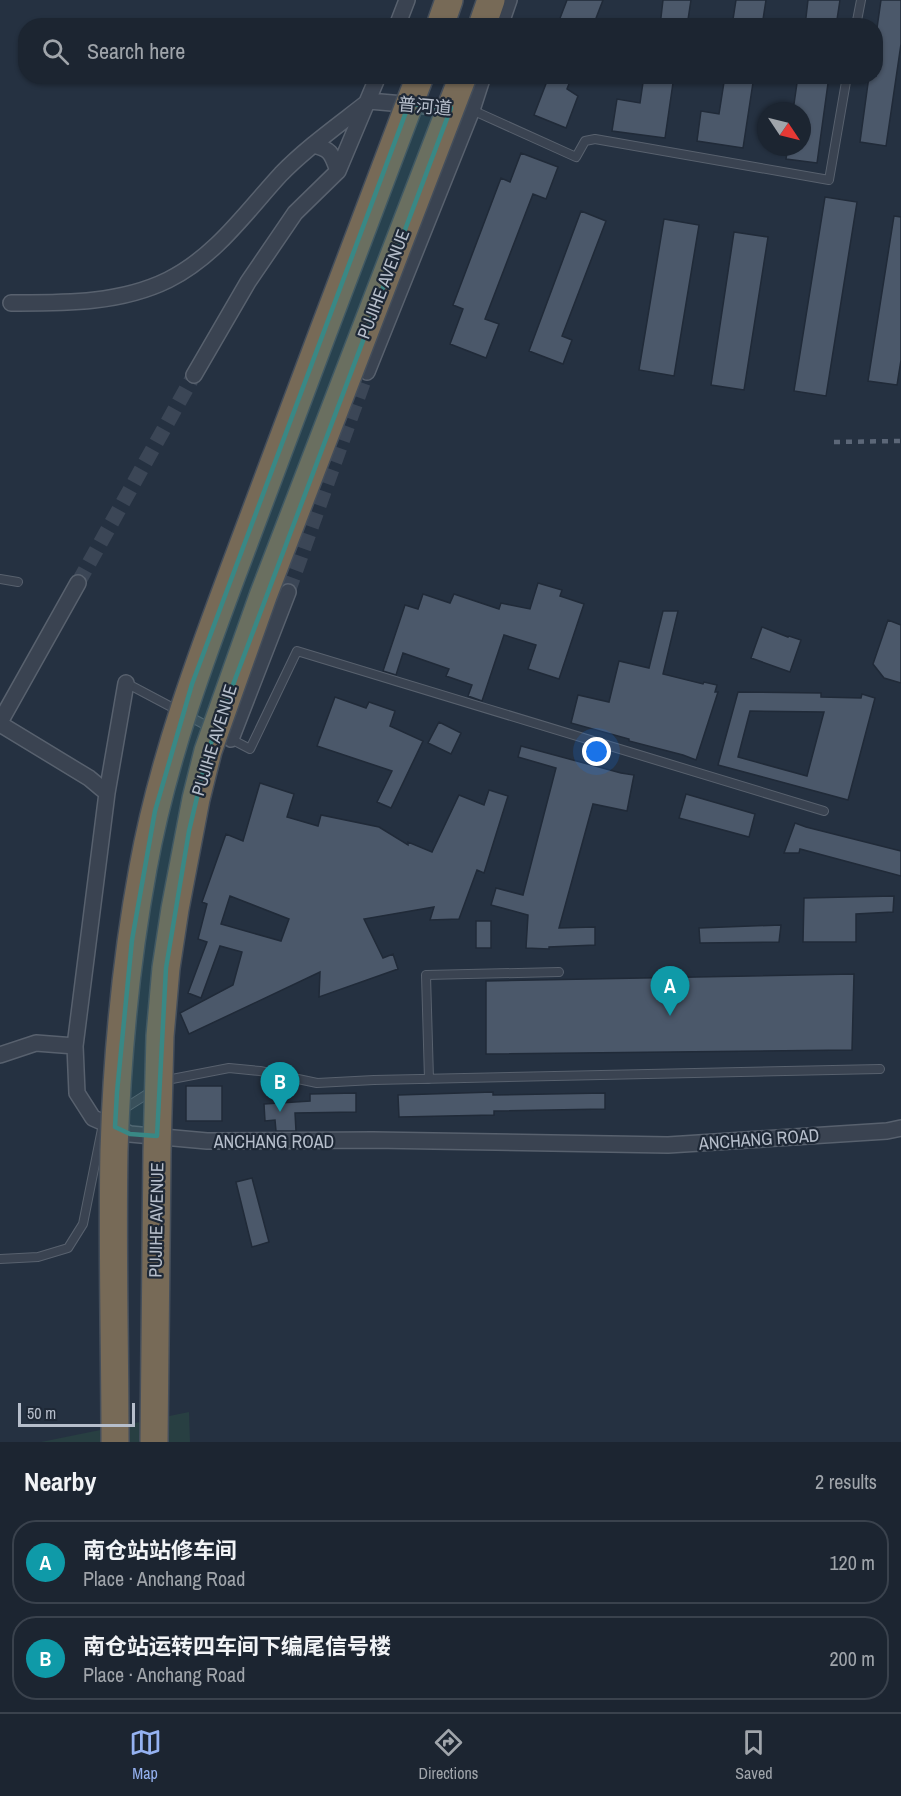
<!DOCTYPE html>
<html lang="en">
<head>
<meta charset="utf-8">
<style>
  :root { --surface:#1c2531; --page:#252d39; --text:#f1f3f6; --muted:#a0a5ab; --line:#3a424d; --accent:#95b2f1 }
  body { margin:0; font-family:"Archivo Narrow","Noto Sans SC",sans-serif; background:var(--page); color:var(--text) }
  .compass { position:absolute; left:757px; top:102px; width:54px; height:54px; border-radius:50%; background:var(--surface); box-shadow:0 2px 4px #0004; rotate:125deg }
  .scale { position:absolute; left:18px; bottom:15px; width:117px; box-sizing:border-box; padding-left:6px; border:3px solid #b6becb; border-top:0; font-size:16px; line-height:21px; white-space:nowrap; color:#b6becb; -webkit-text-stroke:4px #1e2836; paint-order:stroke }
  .you { position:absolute; left:597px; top:752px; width:21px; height:21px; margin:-15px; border:4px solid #fff; border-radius:50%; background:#1a73e8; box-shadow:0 0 0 9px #1a73e833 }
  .badge { display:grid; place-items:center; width:39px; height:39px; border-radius:50%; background:var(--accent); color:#fff; font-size:20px; font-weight:700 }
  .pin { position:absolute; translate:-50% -50px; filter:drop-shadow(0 2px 3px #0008) }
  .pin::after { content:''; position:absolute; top:32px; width:21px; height:18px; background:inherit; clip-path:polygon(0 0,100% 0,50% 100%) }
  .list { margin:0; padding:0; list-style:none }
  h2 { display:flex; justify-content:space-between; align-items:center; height:78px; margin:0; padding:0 24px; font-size:26px }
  h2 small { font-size:20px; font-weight:400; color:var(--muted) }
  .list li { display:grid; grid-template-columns:39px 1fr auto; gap:18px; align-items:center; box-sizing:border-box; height:84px; margin:0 12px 12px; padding:0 12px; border:2px solid var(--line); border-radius:24px }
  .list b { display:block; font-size:22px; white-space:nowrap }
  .list p { margin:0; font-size:20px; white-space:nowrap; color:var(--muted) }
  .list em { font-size:20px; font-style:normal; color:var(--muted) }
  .icon { flex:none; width:33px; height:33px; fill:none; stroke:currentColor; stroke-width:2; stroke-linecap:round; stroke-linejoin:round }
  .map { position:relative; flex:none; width:901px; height:1442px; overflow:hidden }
  .search { position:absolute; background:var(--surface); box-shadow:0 2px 4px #0004; left:18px; right:18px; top:18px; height:66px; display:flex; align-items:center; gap:15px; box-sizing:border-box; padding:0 21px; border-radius:24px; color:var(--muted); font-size:22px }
  .sheet { height:270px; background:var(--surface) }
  nav { display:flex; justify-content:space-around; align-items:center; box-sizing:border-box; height:84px; border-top:2px solid var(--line); background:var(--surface); font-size:16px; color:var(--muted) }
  nav a { display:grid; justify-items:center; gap:3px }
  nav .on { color:var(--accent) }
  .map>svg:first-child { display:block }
</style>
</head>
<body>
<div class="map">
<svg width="901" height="1442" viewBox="0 0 901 1442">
  <rect width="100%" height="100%" fill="#253141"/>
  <path fill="#283f42" d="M 189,1412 L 190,1442 L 41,1442 Z"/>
  <path fill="#4b586a" stroke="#202a38" stroke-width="1.5" fill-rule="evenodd" d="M 567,0 L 603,0 L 593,26 L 557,26 Z
    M 663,0 L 691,0 L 687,26 L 660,26 Z
    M 736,0 L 766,0 L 762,26 L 732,26 Z
    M 808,0 L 840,0 L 836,26 L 805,26 Z
    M 881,0 L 901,0 L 901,44 L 886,146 L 860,142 L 869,76 L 876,76 L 876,35 Z
    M 549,76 L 572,76 L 567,89 L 578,96 L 566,128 L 534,115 Z
    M 644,76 L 674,76 L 665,138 L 612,131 L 617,99 L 640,103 Z
    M 725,76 L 754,76 L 743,148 L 697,141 L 701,111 L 719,114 Z
    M 798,76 L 829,76 L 817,163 L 786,159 L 788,147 L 802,147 L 802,111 L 793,111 Z
    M 521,153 L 558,167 L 546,199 L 533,194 L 485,319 L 499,324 L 486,358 L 450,344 L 463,309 L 453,305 L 501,178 L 510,182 Z
    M 825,197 L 857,202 L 826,396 L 794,391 Z
    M 581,211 L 606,221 L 562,336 L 572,340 L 563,364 L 529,351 Z
    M 894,216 L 901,217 L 901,360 L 897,385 L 868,381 Z
    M 664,219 L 699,225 L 674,376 L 639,370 Z
    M 734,232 L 768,237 L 744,390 L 711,385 Z
    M 538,583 L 562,590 L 560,596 L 584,604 L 559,679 L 528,669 L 536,645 L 504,635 L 482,701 L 468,696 L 472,685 L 446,676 L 449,669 L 403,653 L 396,675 L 383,671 L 405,605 L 418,609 L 423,594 L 450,603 L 454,594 L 499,609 L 501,603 L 530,609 Z
    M 663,611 L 678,611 L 663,674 L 703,684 L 704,682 L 717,685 L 715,692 L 718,692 L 696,760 L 683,755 L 629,741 L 629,739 L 571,723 L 578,695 L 609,702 L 619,661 L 649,668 Z
    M 888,620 L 901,625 L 901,683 L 884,678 L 873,664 Z
    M 762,627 L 788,637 L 789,636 L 801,640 L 790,672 L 751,658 Z
    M 738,692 L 821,693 L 821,697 L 861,698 L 862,694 L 875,698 L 848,800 L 718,765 ZM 750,711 L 824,712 L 807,776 L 738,757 Z
    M 335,697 L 366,708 L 369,702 L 395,711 L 390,726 L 423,741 L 391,808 L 377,802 L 392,771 L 317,746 Z
    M 439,722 L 461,733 L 451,754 L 428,743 Z
    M 521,746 L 621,773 L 634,775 L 627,811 L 593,804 L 559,928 L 595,927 L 595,945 L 549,947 L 549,949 L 526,948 L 528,915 L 491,905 L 496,888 L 523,895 L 556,768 L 518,757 Z
    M 260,783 L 294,794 L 287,817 L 318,826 L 321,815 L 379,827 L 408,845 L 408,842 L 432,852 L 459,795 L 484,805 L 489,790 L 508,796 L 484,873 L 477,870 L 459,919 L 430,920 L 434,907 L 364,919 L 383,958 L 393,954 L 398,969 L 319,997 L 320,972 L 189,1034 L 180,1013 L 233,985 L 242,952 L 220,946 L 201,998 L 188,993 L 207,942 L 198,939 L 207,904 L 202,902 L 226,834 L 243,841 ZM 230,896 L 289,919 L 281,941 L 221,924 Z
    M 686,794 L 755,814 L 749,837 L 679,818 Z
    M 795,823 L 806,827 L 901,851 L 901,876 L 800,849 L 799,853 L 784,853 Z
    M 894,896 L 893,912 L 856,914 L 856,942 L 803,942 L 804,898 Z
    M 476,921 L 491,921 L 491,948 L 476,948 Z
    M 781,925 L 779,942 L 700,943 L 699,928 Z
    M 854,974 L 852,1050 L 486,1054 L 486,981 Z
    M 186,1086 L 222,1086 L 222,1121 L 186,1121 Z
    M 493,1092 L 493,1095 L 605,1093 L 605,1109 L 494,1111 L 494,1115 L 399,1117 L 398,1095 Z
    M 356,1093 L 356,1112 L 295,1113 L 296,1131 L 276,1131 L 275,1120 L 265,1121 L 264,1104 L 310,1101 L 310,1094 Z
    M 252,1178 L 269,1242 L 252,1247 L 236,1182 Z"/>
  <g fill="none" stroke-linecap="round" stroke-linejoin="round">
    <path stroke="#3b4656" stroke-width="15" stroke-dasharray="15 8" stroke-linecap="butt" d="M 78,583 L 194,375
      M 288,592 L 367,372"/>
    <g stroke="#58616e" stroke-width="10">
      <path id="lane" d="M 856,26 L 861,0
        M 472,110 L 576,157 L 585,141 L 595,139 L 829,180 L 847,76
        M 0,579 L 18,582
        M 126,683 L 211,728
        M 229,738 L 250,749 L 297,651 L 824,811
        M 429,1079 L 426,975 L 559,972
        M 165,1083 L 172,1079 L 229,1068 L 260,1071 L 317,1083 L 374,1080 L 880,1069
        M 122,1110 L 152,1091
        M 0,1259 L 38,1257 L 68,1248 L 83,1224 L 103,1124"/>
    </g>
    <g stroke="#58616e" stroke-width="18">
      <path id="street" d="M 397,26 L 407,0
        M 500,26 L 509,0
        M 369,101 L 472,110 L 483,76
        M 313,145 C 331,149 332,154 338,171
        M 11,303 C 63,303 119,304 168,280 C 216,256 246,212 281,174 C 307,147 340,124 369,101
        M 367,372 L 472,110
        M 194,375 L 248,282 L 295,213 L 338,171 L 378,76
        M 126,683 L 107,793 L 75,1046 L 77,1093 L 93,1118 L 130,1134 L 207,1141 L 373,1140 L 668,1145 L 887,1131 L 901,1128
        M 0,722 L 78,583
        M 0,724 L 89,778 L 107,793
        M 231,739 L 288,592
        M 0,1055 L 36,1043 L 75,1046"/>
    </g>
    <g stroke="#444e5b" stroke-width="30">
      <path id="highway" d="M 440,26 L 449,0
        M 482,26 L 491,0"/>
    </g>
    <use href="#lane" stroke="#3a4351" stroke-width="8"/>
    <use href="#street" stroke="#3a4351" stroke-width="15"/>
    <use href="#highway" stroke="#776a57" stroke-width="27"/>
    <path stroke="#5c6778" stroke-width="4.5" stroke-dasharray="6 6" stroke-linecap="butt" d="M 834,442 L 901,441"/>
    <g stroke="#444e5b" stroke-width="30" stroke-linecap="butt">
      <path id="highway-bridge" d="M 115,1442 C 115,1345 112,1248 114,1150 C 117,1056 126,960 143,868 C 165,746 211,631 254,516 C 309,369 364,223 420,76
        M 154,1442 L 157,1152 L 160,1036 L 166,968 L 175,909 L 196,799 L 208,751 L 263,596 L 463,76"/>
    </g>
    <use href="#highway-bridge" stroke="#776a57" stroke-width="27"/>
  </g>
  <path fill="#398885" fill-opacity="0.2" stroke="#398885" stroke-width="4.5" stroke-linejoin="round" d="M 409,104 L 451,108 L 208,751 L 189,831 L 166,968 L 157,1136 L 130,1134 L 115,1127 L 117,1092 L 132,940 L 155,811 L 192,684 Z"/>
  <g text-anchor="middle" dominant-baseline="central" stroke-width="4.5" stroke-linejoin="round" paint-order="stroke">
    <g font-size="18" fill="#b6becb" stroke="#1e2836">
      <text transform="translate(425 106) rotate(5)">普河道</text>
      <text transform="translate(383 284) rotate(-69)">PUJIHE AVENUE</text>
      <text transform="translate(214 740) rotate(-73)">PUJIHE AVENUE</text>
      <text transform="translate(759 1139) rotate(-4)">ANCHANG ROAD</text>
      <text x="274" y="1141">ANCHANG ROAD</text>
      <text transform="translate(156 1220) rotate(-89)">PUJIHE AVENUE</text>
    </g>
  </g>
</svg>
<svg class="compass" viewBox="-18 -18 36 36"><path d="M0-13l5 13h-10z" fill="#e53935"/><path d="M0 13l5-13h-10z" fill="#a0a5ab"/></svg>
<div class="scale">50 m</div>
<div class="you"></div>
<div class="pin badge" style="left:670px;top:1016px;background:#0f9aa8">A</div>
<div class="pin badge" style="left:280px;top:1112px;background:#0f9aa8">B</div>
<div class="search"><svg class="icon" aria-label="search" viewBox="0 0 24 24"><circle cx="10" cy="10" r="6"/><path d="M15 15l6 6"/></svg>Search here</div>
</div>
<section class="sheet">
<h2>Nearby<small>2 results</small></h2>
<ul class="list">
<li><span class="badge" style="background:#0f9aa8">A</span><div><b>南仓站站修车间</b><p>Place · Anchang Road</p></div><em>120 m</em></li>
<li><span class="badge" style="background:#0f9aa8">B</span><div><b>南仓站运转四车间下编尾信号楼</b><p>Place · Anchang Road</p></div><em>200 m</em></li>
</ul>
</section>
<nav>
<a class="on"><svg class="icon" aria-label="map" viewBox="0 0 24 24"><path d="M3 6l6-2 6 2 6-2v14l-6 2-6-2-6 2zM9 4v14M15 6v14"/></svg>Map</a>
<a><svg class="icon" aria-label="directions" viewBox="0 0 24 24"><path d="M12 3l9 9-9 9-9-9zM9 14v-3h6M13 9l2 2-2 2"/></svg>Directions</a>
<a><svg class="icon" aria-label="saved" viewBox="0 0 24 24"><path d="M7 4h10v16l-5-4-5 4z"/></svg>Saved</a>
</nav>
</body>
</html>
